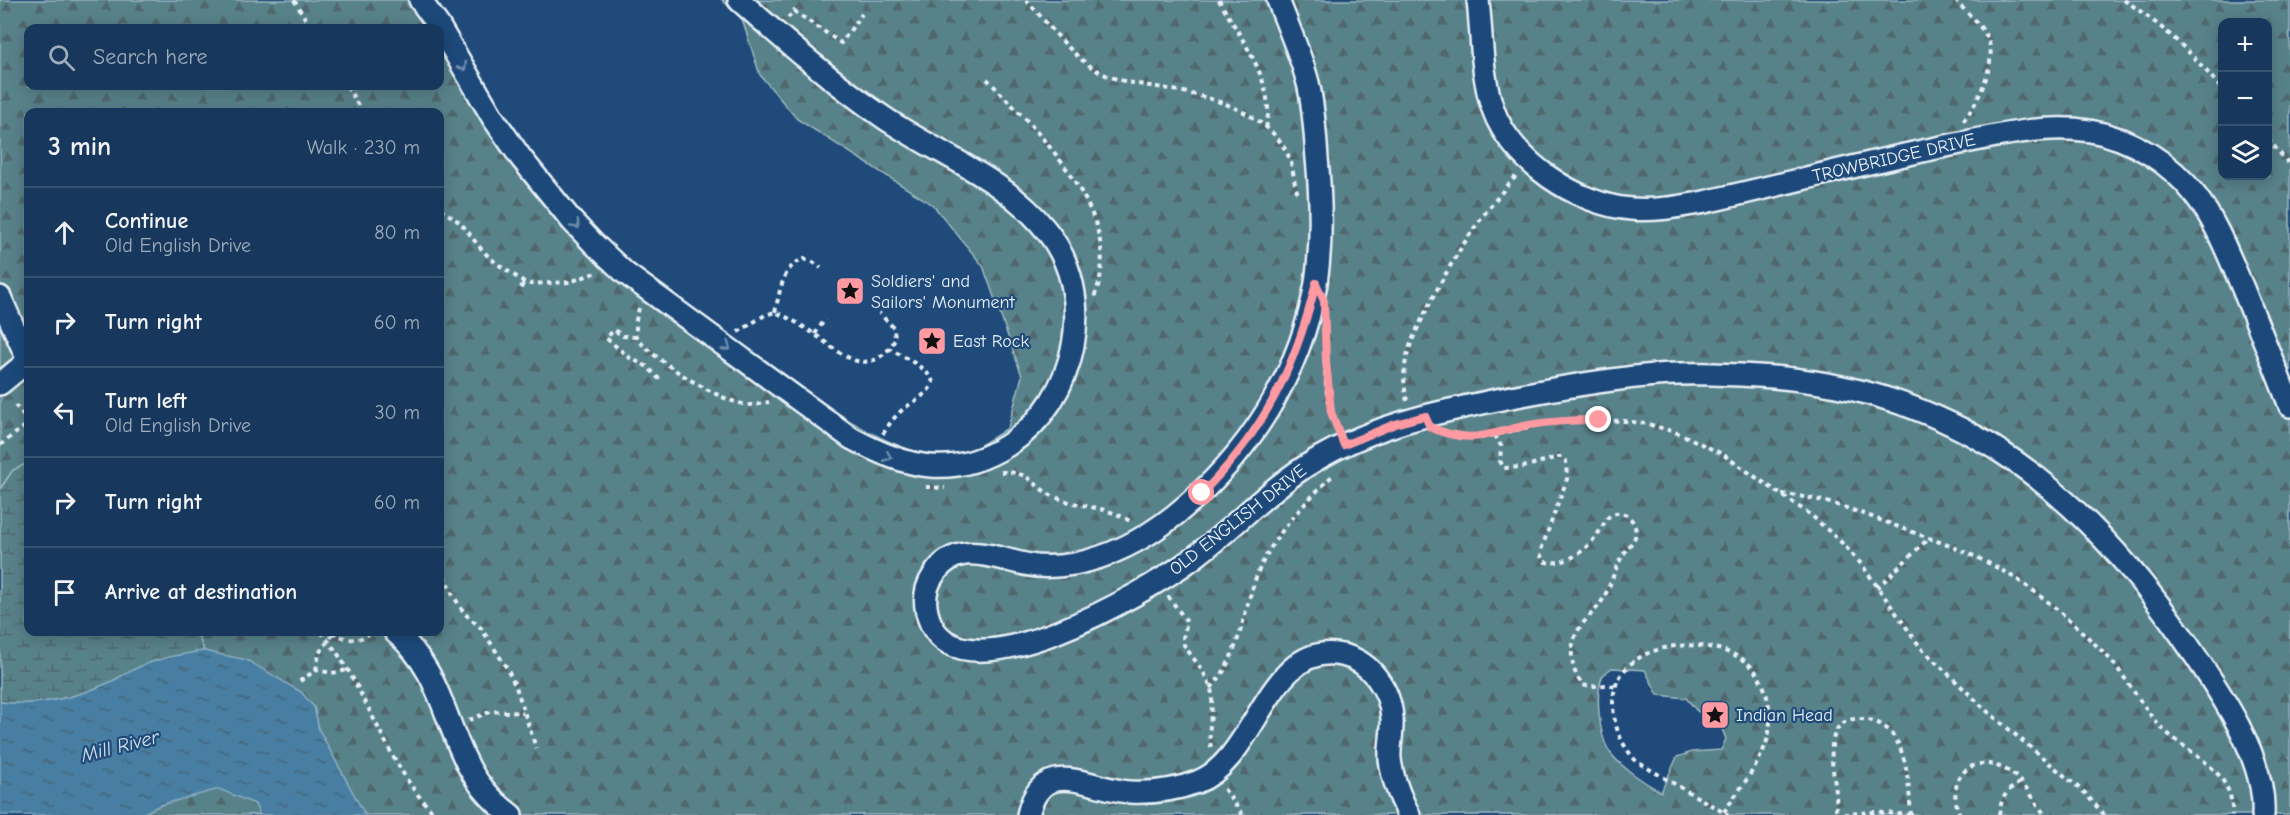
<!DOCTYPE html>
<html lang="en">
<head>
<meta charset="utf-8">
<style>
  :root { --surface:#17385c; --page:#203f62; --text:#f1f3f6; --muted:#9eacbb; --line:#365272 }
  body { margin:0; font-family:"Comic Neue",sans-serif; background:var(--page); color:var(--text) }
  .controls { position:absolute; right:18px; top:18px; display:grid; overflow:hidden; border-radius:12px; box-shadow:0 3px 15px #0003 }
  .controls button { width:54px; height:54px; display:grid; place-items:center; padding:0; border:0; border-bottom:2px solid var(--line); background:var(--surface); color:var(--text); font:30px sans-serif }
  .stop { position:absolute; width:18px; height:18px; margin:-14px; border:4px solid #ff9aa2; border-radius:50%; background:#fff }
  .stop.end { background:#ff9aa2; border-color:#fff; box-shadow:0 2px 6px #0008 }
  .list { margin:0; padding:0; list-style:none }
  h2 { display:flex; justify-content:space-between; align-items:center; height:78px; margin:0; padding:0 24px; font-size:26px }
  h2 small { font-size:20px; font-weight:400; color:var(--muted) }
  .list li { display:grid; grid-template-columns:39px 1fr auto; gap:18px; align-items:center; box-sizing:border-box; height:90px; padding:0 24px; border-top:2px solid var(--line) }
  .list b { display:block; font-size:22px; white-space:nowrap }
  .list p { margin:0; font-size:20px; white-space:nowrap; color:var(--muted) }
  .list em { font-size:20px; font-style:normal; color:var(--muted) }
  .icon { flex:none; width:33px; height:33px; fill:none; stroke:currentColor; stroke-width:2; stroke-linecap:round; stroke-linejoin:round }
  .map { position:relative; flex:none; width:2290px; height:815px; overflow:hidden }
  .search { position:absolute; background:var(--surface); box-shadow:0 3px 15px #0003; left:24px; top:24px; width:420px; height:66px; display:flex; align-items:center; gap:15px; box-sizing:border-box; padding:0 21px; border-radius:12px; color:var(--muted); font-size:22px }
  .panel { position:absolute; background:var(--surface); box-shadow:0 3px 15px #0003; left:24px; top:108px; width:420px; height:528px; border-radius:12px }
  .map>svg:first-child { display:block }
</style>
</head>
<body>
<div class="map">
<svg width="2290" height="815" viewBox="0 0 2290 815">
  <defs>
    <pattern id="forest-firs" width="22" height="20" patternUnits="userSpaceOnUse" patternTransform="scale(1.5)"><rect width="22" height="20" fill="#58828a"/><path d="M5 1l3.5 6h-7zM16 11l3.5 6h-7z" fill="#50686d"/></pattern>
    <pattern id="wetland-marsh" width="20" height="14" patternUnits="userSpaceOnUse" patternTransform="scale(1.5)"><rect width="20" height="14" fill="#58828a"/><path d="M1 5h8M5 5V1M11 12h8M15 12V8" fill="none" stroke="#50686d"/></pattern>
    <pattern id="water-ripples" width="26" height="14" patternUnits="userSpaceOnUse" patternTransform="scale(1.5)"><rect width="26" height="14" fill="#467ea1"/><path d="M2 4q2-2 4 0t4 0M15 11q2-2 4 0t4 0" fill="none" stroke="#46667a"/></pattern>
  </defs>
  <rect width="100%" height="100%" fill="#1f4a7a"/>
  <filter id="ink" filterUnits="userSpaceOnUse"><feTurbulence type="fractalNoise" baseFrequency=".0167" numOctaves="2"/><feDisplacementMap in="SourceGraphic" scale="12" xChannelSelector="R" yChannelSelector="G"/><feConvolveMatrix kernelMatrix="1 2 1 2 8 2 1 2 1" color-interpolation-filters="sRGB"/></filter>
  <g filter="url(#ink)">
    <path fill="url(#forest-firs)" stroke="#a0bac1" stroke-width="1.5" fill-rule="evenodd" d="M 0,0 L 433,0 C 473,63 508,128 555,186 C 613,258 689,308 763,361 C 809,393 861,435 915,451 C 924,454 951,456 960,455 C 970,453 998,434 1008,428 L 1022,376 L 983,266 L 933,205 L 797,119 L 760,75 L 742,19 L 722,0 L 2290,0 L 2290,815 L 365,815 L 319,730 L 314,707 L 301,692 L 247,661 L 204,651 L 197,632 L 440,632 L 440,112 L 28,112 L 28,464 L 13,470 L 0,489 ZM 2222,22 L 2268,22 L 2268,176 L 2222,176 ZM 28,28 L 440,28 L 440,86 L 28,86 ZM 1612,668 L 1645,670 L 1658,695 L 1686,698 L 1697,711 L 1720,724 L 1726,739 L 1721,750 L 1692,752 L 1677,757 L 1661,792 C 1645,783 1619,766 1609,751 C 1599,735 1595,695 1602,677 C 1604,674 1609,670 1612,668 Z
      M 219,788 L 255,804 L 260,815 L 140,815 L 160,805 Z"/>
    <path fill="url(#wetland-marsh)" stroke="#a0bac1" stroke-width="1.5" d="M 28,463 L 28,632 L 197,632 L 204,651 C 181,654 158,658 137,668 C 127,672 118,679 108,683 C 76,698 36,707 0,702 L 0,489 L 13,470 Z"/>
    <path fill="url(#water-ripples)" stroke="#87acc4" stroke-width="1.5" d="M 204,651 L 247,660 L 301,692 L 314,707 L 319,730 L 365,815 L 260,815 L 255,804 L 219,789 L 160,805 L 140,815 L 0,815 L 0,702 C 36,707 76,698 108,683 C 118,679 127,672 137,668 C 158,658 181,654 204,651 Z"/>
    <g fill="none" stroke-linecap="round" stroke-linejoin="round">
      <g stroke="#e8f1f8" stroke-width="26">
        <path id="street" d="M 420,0 L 439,26 L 493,118 L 521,158 L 572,221 L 594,244 L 625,273 L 851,438 C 906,468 952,480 1008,445 C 1078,400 1099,295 1046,230 C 1005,178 937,154 883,117 C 832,82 785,41 739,0
          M 1278,0 C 1288,27 1301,55 1308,83 C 1314,107 1315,133 1317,158 C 1321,199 1322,243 1316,283 C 1300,376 1247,457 1175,515 C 1146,538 1111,557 1074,564 C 1062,566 1049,567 1036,566 C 1000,562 959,535 933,576 C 923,591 924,608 931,624 C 966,699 1146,592 1189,561 C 1230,532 1264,493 1306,466 C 1349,438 1397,422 1446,411 C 1512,396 1578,383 1645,376 C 1682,372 1721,374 1758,376 C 1950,387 2074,482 2181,635 C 2214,683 2267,756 2263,815
          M 1478,0 C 1482,36 1481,75 1493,109 C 1511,161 1578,205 1631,209 C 1654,211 1677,207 1700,203 C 1786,184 1870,161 1956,144 C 2000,135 2046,124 2090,131 C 2132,138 2171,163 2196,196 C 2216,222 2228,254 2241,284 C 2258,325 2274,365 2290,406
          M 0,297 L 28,360
          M 0,384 L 28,361
          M 395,632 C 437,667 442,711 464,757 C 474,780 491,800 511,815
          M 1028,815 C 1042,753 1091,790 1130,792 C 1152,793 1176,790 1197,782 C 1257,760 1268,639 1342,655 C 1371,661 1390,690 1392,718 C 1393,732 1389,746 1390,759 C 1392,779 1400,797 1409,815"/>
      </g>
      <path stroke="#e8f1f8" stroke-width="4" stroke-dasharray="4.5 4.5" stroke-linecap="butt" d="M 294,0 L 311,28
        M 1026,0 C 1047,22 1067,51 1093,68 C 1114,82 1139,84 1163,88 C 1207,96 1267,110 1288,155 C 1294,167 1293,182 1298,194
        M 1219,0 C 1240,38 1277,83 1266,128
        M 1955,0 C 1966,12 1982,25 1988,40 C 1998,61 1977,106 1962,122
        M 2124,0 C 2161,24 2195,55 2222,90
        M 788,18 L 794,11 L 841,43 L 862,14
        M 987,79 C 1037,131 1129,217 1094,297
        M 347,86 L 362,112
        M 2268,139 L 2290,165
        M 440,210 C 467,223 467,234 485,253 C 496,264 511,273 524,282 L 530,284 L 570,282 L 595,273
        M 521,288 L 524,282
        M 639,308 L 636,320 L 636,337 C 651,358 725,406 751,405 C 757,405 763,403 769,402
        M 775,312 C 780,292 782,266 804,259 L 813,262 L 821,268
        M 738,332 L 765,315 L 775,312 C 790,318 803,326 817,336 C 828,344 843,357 857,361 C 874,365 889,353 895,339 L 894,328 L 879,313
        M 815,334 L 825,319
        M 1325,336 C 1326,365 1323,402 1337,429
        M 636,337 L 623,336 L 614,330 L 606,338 L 630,358 L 648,367 L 660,380
        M 1407,401 C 1404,388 1403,374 1406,360 C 1410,341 1421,322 1429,305 C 1454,256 1480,215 1517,175
        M 15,405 L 28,422
        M 1445,433 L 1478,438 L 1551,422 L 1572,420 L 1625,421 L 1648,424 L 1681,434 L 1722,454 L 1811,515 L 1841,542 L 1862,565 L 1921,648 L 1987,711 L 2085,793 L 2104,815
        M 883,434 C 888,426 893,418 901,411 C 911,402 928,396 933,382 C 927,367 903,357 890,349
        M 1495,435 L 1501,446 L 1500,461 L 1504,468 L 1523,467 L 1558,457 L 1562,457 L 1566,461 L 1567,479 L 1541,550 L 1541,556 L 1545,562 C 1569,566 1589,548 1601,529 C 1604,524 1606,518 1611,515 C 1625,507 1639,523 1635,537 C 1633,542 1628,547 1625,552 C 1615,566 1612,583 1604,597 C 1599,608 1588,616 1581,626 C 1568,643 1569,669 1583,685 C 1594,689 1604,682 1615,687
        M 0,445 L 28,424
        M 1001,472 C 1033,471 1033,488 1055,497 C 1081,508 1109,506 1131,522
        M 926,487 L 945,488
        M 1782,494 C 1821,497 1855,511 1891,524 C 1925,537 1960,548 1992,565 C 2035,587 2072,621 2106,655 C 2127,677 2140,705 2161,727 C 2188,755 2235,769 2232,815
        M 440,567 L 453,595 L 464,613 L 481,628 L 505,665 L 516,687 L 536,748
        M 1877,588 L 1928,539
        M 1168,596 L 1187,622 L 1183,638 L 1184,645 C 1193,659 1211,678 1212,695 C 1213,713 1207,727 1211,747
        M 321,632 C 368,686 385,766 436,815
        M 333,632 C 345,641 360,642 372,632
        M 316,670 L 319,653 L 334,633
        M 300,681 L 316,670 L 332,673 L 348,670
        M 1211,688 C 1241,656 1243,608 1259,570 C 1275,533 1305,503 1332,476
        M 469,720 L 492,711 L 523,713
        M 1224,789 L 1243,815
        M 1724,812 C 1739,789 1761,764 1768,737 C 1774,712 1766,674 1742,659 C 1700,633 1612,642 1613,705 C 1614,728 1622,746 1637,762 L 1728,815
        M 1911,815 L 1873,812 L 1835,815 C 1841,789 1825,758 1835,733 C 1839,724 1847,719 1857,719 C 1908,718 1908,779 1911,815
        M 1960,815 C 1944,778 1972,750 2008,771 C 2025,781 2034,801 2045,815
        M 1999,815 C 2001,798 2006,790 2021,782"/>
      <use href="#street" stroke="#1f4a7a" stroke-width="21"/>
    </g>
    <defs><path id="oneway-chevron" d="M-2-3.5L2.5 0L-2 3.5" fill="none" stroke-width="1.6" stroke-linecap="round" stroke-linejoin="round" transform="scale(1.5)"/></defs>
    <g stroke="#6f8dac">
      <use href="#oneway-chevron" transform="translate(463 67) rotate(58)"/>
      <use href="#oneway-chevron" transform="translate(576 225) rotate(47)"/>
      <use href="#oneway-chevron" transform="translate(727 347) rotate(36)"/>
      <use href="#oneway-chevron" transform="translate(888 457) rotate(22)"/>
    </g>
  </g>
  <g fill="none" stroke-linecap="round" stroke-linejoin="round" filter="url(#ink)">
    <path stroke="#ff9aa2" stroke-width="8" d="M 1202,493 C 1265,430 1295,368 1316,283 L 1324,301 L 1326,361 L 1331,412 L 1344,445 L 1395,424 L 1425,416 L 1430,427 C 1471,446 1489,433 1529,425 C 1553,421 1575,420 1599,420"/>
  </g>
  <defs>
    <g id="sight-square" transform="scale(1.5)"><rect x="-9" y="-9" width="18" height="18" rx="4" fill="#ff9aa2" stroke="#1f4a7a"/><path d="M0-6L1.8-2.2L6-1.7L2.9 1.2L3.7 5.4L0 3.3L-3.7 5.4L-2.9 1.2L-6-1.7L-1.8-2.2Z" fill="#111"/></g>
  </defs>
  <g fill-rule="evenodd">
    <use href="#sight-square" x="850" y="291"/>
    <use href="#sight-square" x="932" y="341"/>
    <use href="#sight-square" x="1715" y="715"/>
  </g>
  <g text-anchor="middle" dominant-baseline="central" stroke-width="4.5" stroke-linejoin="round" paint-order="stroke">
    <g font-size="18" fill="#e8f1f8" stroke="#1f4a7a">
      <text transform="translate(1894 158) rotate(-13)">TROWBRIDGE DRIVE</text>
      <text transform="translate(1238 520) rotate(-38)">OLD ENGLISH DRIVE</text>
    </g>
    <g font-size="18" fill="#e8f1f8" stroke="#1f4a7a" text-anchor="start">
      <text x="871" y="281">Soldiers' and<tspan x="871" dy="21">Sailors' Monument</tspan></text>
      <text x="953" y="341">East Rock</text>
      <text x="1736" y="715">Indian Head</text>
    </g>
    <g font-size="20" font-style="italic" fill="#d0e0eb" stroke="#1f4a7a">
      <text transform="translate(120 746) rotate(-14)">Mill River</text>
    </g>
  </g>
</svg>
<div class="controls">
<button>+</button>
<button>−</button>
<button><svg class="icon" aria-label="layers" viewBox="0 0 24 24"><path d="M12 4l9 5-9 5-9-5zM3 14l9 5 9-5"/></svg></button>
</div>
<div class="stop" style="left:1202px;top:493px"></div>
<div class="stop end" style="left:1599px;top:420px"></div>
<div class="search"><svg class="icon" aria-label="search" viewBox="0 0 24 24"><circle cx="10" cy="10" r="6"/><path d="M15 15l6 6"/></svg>Search here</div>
<section class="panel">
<h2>3 min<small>Walk · 230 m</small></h2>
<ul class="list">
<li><svg class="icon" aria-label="ahead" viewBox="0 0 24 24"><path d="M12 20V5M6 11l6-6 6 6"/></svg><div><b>Continue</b><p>Old English Drive</p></div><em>80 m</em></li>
<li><svg class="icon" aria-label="right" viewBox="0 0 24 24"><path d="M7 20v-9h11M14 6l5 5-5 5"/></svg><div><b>Turn right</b></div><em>60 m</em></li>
<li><svg class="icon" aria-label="left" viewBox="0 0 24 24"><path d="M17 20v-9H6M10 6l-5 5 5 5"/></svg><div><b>Turn left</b><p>Old English Drive</p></div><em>30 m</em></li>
<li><svg class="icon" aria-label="right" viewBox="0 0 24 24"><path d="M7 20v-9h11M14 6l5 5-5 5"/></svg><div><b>Turn right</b></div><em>60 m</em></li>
<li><svg class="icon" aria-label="arrive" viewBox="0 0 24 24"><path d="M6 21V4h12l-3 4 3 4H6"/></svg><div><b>Arrive at destination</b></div></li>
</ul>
</section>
</div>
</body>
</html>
